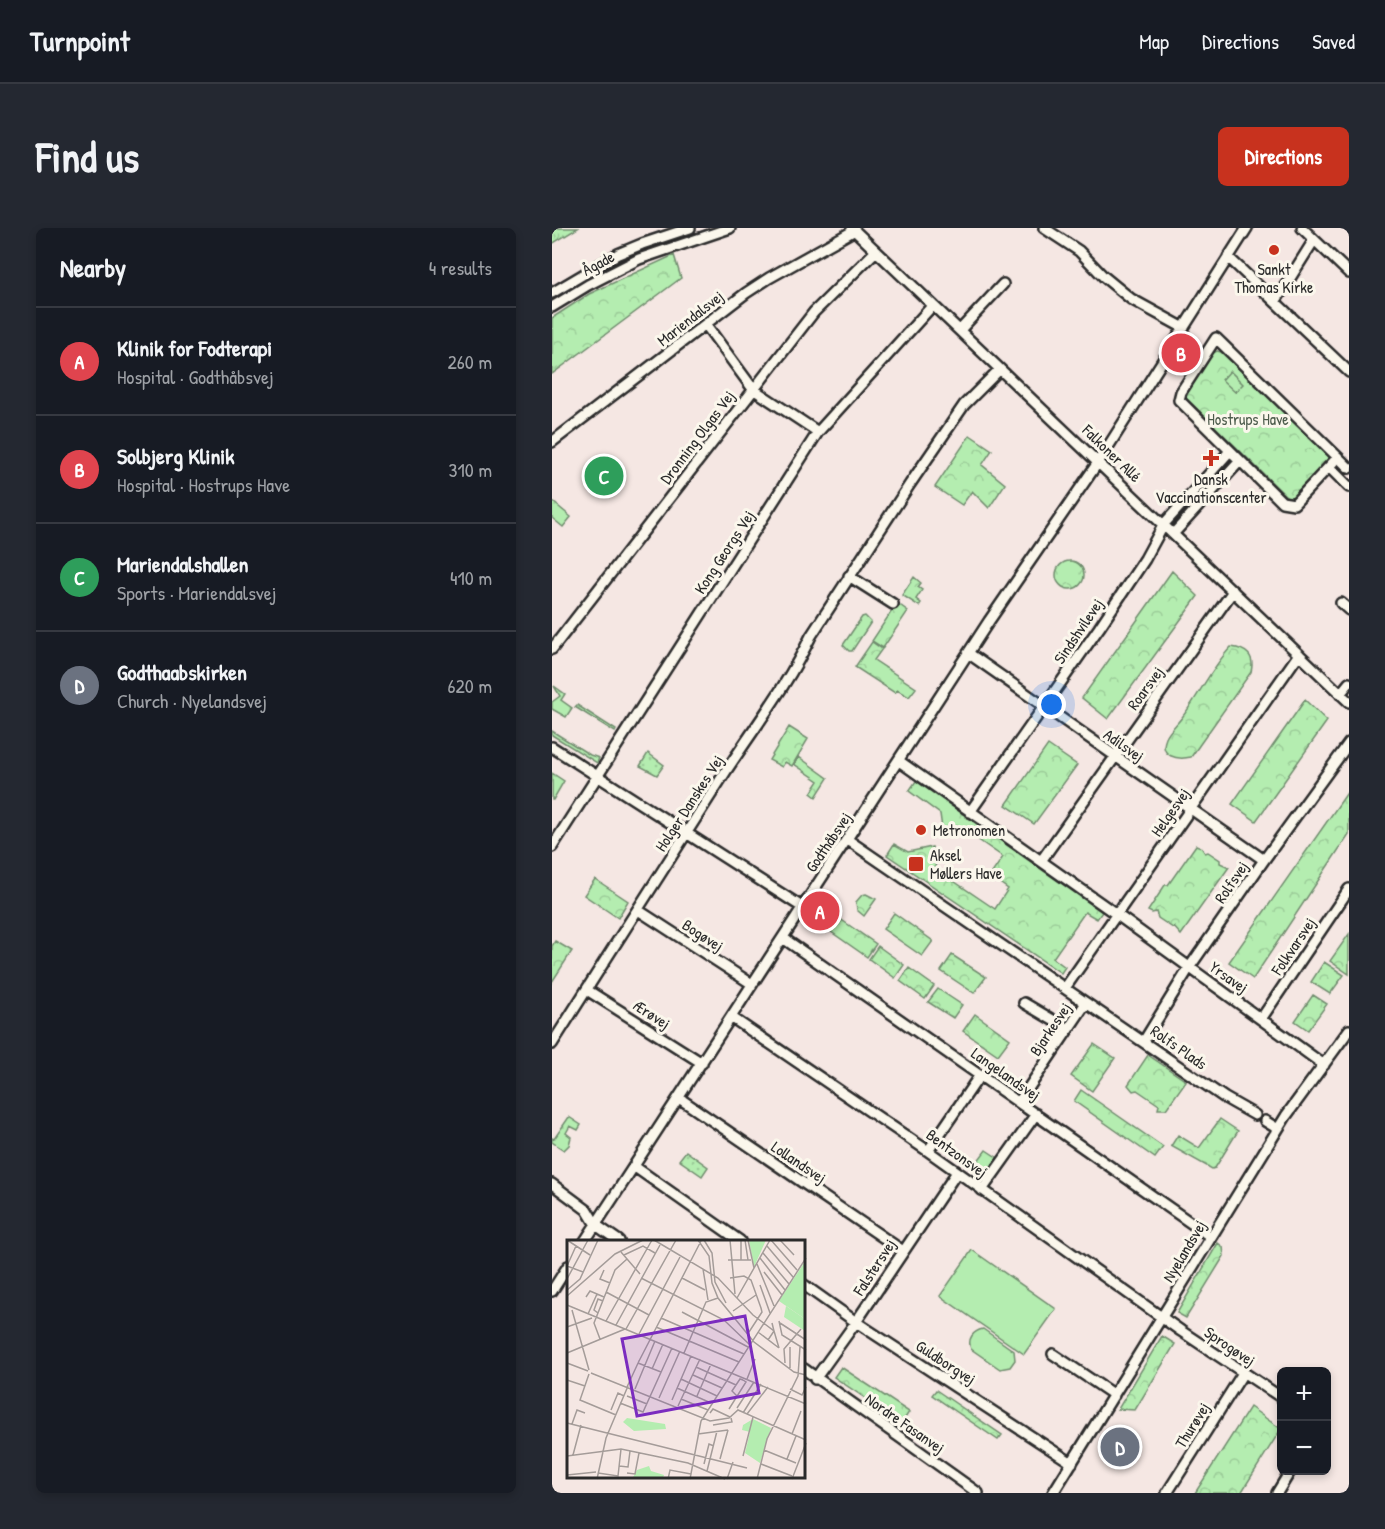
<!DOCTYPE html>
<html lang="en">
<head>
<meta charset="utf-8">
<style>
  :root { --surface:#171b24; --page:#242831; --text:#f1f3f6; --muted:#9ea1a6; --line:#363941; --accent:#c8321e }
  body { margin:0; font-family:"Patrick Hand",sans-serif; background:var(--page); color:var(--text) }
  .controls { position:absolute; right:18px; bottom:18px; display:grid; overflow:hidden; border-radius:9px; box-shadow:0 3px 9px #0003 }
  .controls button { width:54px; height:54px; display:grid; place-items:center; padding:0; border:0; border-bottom:2px solid var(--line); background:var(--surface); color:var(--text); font:30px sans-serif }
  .you { position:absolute; left:500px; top:477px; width:21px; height:21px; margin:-15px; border:4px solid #fff; border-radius:50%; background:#1a73e8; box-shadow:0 0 0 9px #1a73e833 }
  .badge { display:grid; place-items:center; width:39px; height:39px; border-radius:50%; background:var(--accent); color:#fff; font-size:20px; font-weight:700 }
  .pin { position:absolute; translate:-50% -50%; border:3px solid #fff; box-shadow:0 2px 6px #0006 }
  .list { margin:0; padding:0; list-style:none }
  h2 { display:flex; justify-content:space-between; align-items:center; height:78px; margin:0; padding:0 24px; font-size:26px }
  h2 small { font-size:20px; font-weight:400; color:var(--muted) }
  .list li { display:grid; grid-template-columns:39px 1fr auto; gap:18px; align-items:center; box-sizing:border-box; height:108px; padding:0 24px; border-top:2px solid var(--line) }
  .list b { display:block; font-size:22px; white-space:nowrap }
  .list p { margin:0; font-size:20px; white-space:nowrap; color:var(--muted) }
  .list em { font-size:20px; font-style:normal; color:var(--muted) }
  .map { position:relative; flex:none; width:797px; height:1265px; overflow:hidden; border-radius:9px }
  header { display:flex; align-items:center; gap:36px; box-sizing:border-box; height:84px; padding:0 30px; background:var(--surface); border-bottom:2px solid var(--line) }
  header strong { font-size:28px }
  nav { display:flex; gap:33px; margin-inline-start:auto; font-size:21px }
  .intro { display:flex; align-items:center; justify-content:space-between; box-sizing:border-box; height:144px; padding:0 36px }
  h1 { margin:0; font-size:42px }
  .button { padding:15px 27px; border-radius:9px; background:var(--accent); color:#fff; font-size:21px; font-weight:700 }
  main { display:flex; gap:36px; padding:0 36px }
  aside { flex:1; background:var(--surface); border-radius:9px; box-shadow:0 3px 9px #0003 }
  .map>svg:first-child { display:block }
</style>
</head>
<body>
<header>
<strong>Turnpoint</strong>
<nav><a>Map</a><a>Directions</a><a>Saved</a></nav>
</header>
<div class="intro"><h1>Find us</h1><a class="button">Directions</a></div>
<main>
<aside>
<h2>Nearby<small>4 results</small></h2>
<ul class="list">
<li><span class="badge" style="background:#e0444e">A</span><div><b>Klinik for Fodterapi</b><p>Hospital · Godthåbsvej</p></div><em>260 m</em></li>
<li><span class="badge" style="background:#e0444e">B</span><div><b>Solbjerg Klinik</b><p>Hospital · Hostrups Have</p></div><em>310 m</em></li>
<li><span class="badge" style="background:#2e9e5b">C</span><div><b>Mariendalshallen</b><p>Sports · Mariendalsvej</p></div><em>410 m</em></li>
<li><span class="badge" style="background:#6b7280">D</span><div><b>Godthaabskirken</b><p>Church · Nyelandsvej</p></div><em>620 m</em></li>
</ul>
</aside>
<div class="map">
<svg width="797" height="1265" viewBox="0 0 797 1265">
  <defs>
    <pattern id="grass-tufts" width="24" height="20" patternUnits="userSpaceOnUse" patternTransform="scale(1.5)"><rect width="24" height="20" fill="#b4edb0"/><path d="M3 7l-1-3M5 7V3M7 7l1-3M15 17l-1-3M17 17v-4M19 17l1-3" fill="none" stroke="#9bcb98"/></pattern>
    <pattern id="forest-crowns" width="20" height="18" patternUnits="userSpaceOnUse" patternTransform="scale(1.5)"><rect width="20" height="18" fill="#b4edb0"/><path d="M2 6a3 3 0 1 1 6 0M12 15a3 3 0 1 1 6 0" fill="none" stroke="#9bcb98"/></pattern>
    <pattern id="garden-dots" width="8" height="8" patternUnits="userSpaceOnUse" patternTransform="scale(1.5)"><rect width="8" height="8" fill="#b4edb0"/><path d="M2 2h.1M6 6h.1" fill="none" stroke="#9bcb98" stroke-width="1.8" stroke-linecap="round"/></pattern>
  </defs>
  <rect width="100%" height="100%" fill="#f5e7e3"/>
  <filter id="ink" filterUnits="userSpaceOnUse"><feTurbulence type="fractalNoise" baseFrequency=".0167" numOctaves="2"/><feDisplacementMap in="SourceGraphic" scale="12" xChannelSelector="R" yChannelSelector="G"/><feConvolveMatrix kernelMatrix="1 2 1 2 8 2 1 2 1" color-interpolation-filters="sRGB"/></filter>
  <g filter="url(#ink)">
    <path fill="url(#grass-tufts)" stroke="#708c6e" stroke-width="1.5" d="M 0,0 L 26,0 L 0,16 Z
      M 0,503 L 38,527 L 47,530 L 45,535 L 0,507 Z"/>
    <path fill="url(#forest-crowns)" stroke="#708c6e" stroke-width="1.5" d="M 122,27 L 129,50 L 0,146 L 0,90 L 37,66 Z
      M 665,123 L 669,124 L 775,225 L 777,229 L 775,233 L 739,271 L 736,270 L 633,169 L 661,125 Z
      M 418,207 L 440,222 L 430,237 L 453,256 L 437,280 L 420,263 L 410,277 L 383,259 Z
      M 0,273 L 19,289 L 11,299 L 0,290 Z
      M504 347a14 14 0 1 1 28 0a14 14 0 1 1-28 0Z
      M 620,343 L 646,368 L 556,491 L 530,470 Z
      M 362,349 L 369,355 L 366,359 L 370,362 L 364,371 L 369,375 L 367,378 L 350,367 Z
      M 345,375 L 356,383 L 331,420 L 320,413 Z
      M 313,388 L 319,394 L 300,423 L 297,423 L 291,417 L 310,389 Z
      M 320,414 L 330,421 L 322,432 L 364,460 L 357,469 L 345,462 L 343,465 L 303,439 Z
      M 679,419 C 695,421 703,428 699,444 L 639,529 C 626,532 606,529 614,510 C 617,503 626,495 631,488 C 648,466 659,440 679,419 Z
      M 2,458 L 13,466 L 9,472 L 20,480 L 14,489 L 0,481 L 0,474 L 8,468 Z
      M 753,472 L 775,493 L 704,593 L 680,576 Z
      M 25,477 L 64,502 L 63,504 L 23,479 Z
      M 237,499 L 256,511 L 240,538 L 233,534 L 230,539 L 217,532 Z
      M 496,517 L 525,537 L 482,596 L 454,577 Z
      M 247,529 L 276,550 L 264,569 L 259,565 L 267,553 L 242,536 Z
      M 0,545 L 12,553 L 1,572 L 0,572 Z
      M 364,553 L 550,684 L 545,691 L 533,684 L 501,730 L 513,739 L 509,745 L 335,627 L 342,616 L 356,624 L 380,619 L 384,641 L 443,681 L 456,661 L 438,648 L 451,629 L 406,598 L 390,600 L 388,586 L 357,563 Z
      M 797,562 L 797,606 L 701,751 L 677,734 Z
      M 644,617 L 649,619 L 653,625 L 656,624 L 668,632 L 668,635 L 677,639 L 629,707 L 622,699 L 621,700 L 606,690 L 604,684 L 600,685 L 596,683 L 613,657 L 616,657 Z
      M 43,651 L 76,673 L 66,690 L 32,667 Z
      M 314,666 L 324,671 L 312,688 L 305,682 L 304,674 L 310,667 Z
      M 342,685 L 381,713 L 370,728 L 331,701 Z
      M 281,686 L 324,716 L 315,729 L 275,701 L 274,696 Z
      M 797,706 L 797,746 L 778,733 Z
      M 3,713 L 20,723 L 0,754 L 0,718 Z
      M 326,718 L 352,737 L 343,750 L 317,731 Z
      M 400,727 L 434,749 L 422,765 L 389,743 Z
      M 772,734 L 792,747 L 778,766 L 759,754 Z
      M 357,740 L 382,758 L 373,771 L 348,753 Z
      M 386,761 L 410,777 L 401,790 L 376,774 Z
      M 761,767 L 775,776 L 756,802 L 743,793 Z
      M 423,786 L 458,811 L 446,827 L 411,803 Z
      M 542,816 L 563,830 L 540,863 L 519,848 Z
      M 596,827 L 634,853 L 614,881 L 606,881 L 607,877 L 585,862 L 581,863 L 576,857 Z
      M 529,862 L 611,919 L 603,930 L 522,873 Z
      M 17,889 L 29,897 L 26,902 L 18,898 L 14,905 L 19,909 L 17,917 L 12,922 L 0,914 L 0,910 L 2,911 Z
      M 668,891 L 686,903 L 663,940 L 660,941 L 619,918 L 626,907 L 647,920 Z
      M 666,1015 L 671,1019 L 672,1028 L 634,1090 L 625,1085 Z
      M 610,1108 L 623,1116 L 583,1182 L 566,1181 Z
      M 289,1139 L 357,1184 L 350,1195 L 282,1149 Z
      M 384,1162 L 450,1207 L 446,1212 L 380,1167 Z
      M 698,1179 L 729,1201 L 689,1265 L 643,1265 Z"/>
    <path fill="url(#garden-dots)" stroke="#708c6e" stroke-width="1.5" d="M 96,525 L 112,537 L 105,547 L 88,538 Z
      M 134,923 L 156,939 L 150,948 L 127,932 Z"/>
    <path fill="#b4edb0" stroke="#708c6e" stroke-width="1.5" d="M 678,143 L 691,156 L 683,164 L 670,152 Z
      M 434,922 L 446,930 L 431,951 L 419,942 Z
      M 420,1022 L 504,1081 L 472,1126 L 388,1068 Z
      M 431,1101 L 462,1123 L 463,1132 L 458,1139 L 448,1141 L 419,1121 C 415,1111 421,1103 431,1101 Z"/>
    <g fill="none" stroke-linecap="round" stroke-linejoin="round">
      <path stroke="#cdc1be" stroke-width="9" stroke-dasharray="9 4.5" stroke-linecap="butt" d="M 624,128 L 638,137"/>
      <g stroke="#2b2b2b" stroke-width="14">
        <path id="minor" d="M 300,0 L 797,474
          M 492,0 L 527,23 L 551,48 L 579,71 L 632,100
          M 750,0 L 797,45
          M 676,29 L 797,144
          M 0,65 L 66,26 L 90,16 L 138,0
          M 723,74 L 762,12
          M 0,79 L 36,57 L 87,31 L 178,0
          M 154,97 L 201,161 L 266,204
          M 408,102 L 451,56
          M 0,214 L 194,65 L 217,50 L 303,2
          M 786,229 L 742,276 L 730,274 L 627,172 L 629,164 L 664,110 L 797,240
          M 777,239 L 797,259
          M 622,305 L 688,233
          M 297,348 L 341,376
          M 789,375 L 797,382
          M 0,421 L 262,84 L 324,23
          M 416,425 L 712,632
          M 788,466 L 797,455
          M 0,519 L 250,679
          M 347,533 L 564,686 L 772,837
          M 418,584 L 547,400 L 593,331 L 612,296 L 678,223
          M 296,612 L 673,870 L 703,887
          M 0,619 L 266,204 L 381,77
          M 489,633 L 681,363
          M 86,682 L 200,756
          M 231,710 L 659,1009
          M 513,760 L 747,426
          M 35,762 L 150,835
          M 472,775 L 516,801
          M 179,789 L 376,923 L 629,1103 L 730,1170
          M 709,791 L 797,661
          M 592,813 L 637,740 L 712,632 L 797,515
          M 0,816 C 58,725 115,634 174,543 C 203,499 236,456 259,408 L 358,256 L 412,177 L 448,141
          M 127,870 L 351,1023
          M 467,874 L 534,775
          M 713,893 L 726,901
          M 376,923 L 428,847
          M 83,939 L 188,1013
          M 0,956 L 35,982 L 44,997 L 67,1013
          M 430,962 L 484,886
          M 33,1013 L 437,393 L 547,233 L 695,0
          M 252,1057 L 304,1094 L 520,1235
          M 0,1063 L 16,1038
          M 501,1126 L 562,1167
          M 252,1141 L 426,1265
          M 263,1151 L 304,1094 L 405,944
          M 501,1265 L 734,888 L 797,802
          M 615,1265 L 691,1145
          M 725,1265 L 739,1242"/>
      </g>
      <use href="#minor" stroke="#fbf7ec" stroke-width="9"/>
    </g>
  </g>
  <g fill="#c8321e" stroke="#fbf7ec" stroke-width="2">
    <circle cx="722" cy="22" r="6"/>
    <path d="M656 221h6v6h6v6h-6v6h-6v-6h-6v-6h6z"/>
    <circle cx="369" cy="602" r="6"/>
    <rect x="356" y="628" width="16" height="16" rx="3"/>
  </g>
  <g text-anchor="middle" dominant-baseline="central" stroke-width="6" stroke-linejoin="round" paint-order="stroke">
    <g font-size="16" fill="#2b2b2b" stroke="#fbf7ec">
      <text transform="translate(46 35) rotate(-28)">Ågade</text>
      <text transform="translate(138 90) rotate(-38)">Mariendalsvej</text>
      <text transform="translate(145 209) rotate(-53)">Dronning Olgas Vej</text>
      <text transform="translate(560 225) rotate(44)">Falkoner Allé</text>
      <text transform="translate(172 324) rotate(-57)">Kong Georgs Vej</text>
      <text transform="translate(526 403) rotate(-56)">Sindshvilevej</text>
      <text transform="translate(593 460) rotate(-54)">Roarsvej</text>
      <text transform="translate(572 517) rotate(35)">Adilsvej</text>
      <text transform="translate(137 575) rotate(-57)">Holger Danskes Vej</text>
      <text transform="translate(618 584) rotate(-55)">Helgesvej</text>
      <text transform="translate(276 614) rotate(-56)">Godthåbsvej</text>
      <text transform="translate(679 654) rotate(-56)">Rolfsvej</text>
      <text transform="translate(151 707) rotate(33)">Bogøvej</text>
      <text transform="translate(741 718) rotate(-56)">Folkvarsvej</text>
      <text transform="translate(677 749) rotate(35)">Yrsavej</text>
      <text transform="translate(100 786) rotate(33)">Ærøvej</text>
      <text transform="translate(498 801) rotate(-56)">Bjarkesvej</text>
      <text transform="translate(627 819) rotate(35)">Rolfs Plads</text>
      <text transform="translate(454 846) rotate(35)">Langelandsvej</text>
      <text transform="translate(405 925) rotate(36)">Bentzonsvej</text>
      <text transform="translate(247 934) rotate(34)">Lollandsvej</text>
      <text transform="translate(632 1023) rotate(-59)">Nyelandsvej</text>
      <text transform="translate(322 1039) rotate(-57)">Falstersvej</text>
      <text transform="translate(678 1118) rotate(34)">Sprogøvej</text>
      <text transform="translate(394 1134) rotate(33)">Guldborgvej</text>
      <text transform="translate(353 1195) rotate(35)">Nordre Fasanvej</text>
      <text transform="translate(640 1197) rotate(-58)">Thurøvej</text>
    </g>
    <g font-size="16" fill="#2b2b2b" stroke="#fbf7ec">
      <text x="722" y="41">Sankt<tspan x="722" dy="18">Thomas Kirke</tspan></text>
      <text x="659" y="251">Dansk<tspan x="659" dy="18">Vaccinationscenter</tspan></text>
      <text x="381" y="602" text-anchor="start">Metronomen</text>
      <text x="378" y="627" text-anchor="start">Aksel<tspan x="378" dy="18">Møllers Have</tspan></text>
    </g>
    <g font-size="16" fill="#4d5c4c" stroke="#fbf7ec">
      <text x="696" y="191">Hostrups Have</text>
    </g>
  </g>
  <g transform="translate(15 1012)">
    <rect width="238" height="238" fill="#f5e7e3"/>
    <path d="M 182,0 L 199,0 L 187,27 ZM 219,66 L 238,79 L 238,91 L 217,77 ZM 60,178 L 98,184 L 99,189 L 67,191 L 56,182 ZM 186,179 L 204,188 L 193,223 L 178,213 L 183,192 L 175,190 L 176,185 ZM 82,226 L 84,231 L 97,235 L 96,238 L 65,239 L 70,230 Z" fill="#b4edb0"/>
    <path d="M 237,23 L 239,25 L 238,79 L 212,61 Z" fill="#b4edb0"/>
    <path fill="none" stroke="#a49c99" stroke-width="1.5" d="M 0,0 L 23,15M 87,0 L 151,38 L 186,75 L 207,91 L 212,108M 131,0 L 142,16 L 145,43 L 151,58 L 187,102 L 227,132 L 239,135M 137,0 L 145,13 L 148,42 L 159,63M 163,0 L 168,54M 178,0 L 181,20M 181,0 L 187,28M 204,0 L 230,30M 213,0 L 227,15M 9,6 L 0,26 L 16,32M 200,6 L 226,37M 54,12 L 73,34M 196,13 L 222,44M 57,15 L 76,6 L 88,13M 193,18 L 218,50M 161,20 L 184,20M 174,20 L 174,0M 190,24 L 207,66M 136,29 L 141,60M 37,30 L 33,39 L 43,43M 197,32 L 215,55M 74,38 L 157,80 L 183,105M 115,38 L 138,50M 163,38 L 177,36 L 184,40 L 194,68 L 195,72 L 182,92M 0,39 L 21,0M 193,45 L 203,73M 0,50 L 13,39 L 31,0M 39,52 L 82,75M 0,56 L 48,14 L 76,0M 19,57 L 23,51 L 37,57M 170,58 L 203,0M 0,65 L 239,164M 5,70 L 22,130M 166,71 L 189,55M 115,72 L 181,107M 31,73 L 27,70 L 31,59 L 36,61M 21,74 L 30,54M 94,78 L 177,114M 39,81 L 85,0M 212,81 L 215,95 L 239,110M 213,83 L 239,100M 49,85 L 93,5M 0,87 L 25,78M 89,87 L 172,122M 59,89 L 109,0M 191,92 L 212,108M 72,94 L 113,17M 33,99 L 27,83 L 48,30 L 60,19M 201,100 L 207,91 L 205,83M 223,107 L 223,128M 0,113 L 58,89M 117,113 L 139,62 L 151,58M 0,123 L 21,131M 71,123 L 134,1M 71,123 L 94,132M 218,123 L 217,109 L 234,89M 129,127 L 169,145M 85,129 L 96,104M 24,133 L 143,181 L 162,178 L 171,170 L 239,200M 22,134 L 13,160 L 49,175M 126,135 L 155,148M 114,139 L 150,156M 180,139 L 188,119M 0,140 L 18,146M 60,147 L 72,121M 110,148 L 144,163M 68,149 L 88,101M 223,149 L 235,155 L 239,147M 60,156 L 80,164M 130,156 L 144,124M 170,156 L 165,151 L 173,139 L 176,140M 92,158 L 113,111M 114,159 L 141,170M 105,160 L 124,116M 53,163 L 76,172 L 105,108M 111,166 L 133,119M 170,168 L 187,142M 162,169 L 179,142 L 176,140M 44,170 L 51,153 L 57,156M 143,173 L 146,169 L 163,177M 176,173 L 194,144M 180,174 L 201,147M 0,183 L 180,228M 5,184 L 10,170 L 18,173M 146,185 L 165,182 L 164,178M 131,194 L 161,190M 225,194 L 234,171M 197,210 L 229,223M 6,215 L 14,185M 0,216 L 54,209 L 121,223 L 158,239M 176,216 L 186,177M 153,219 L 161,190M 220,219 L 229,196M 137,224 L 142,204 L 147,206M 194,224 L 225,236M 52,226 L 61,227 L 63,211M 140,231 L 150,191M 31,233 L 51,236 L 54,209M 60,233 L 68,234 L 72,213M 0,235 L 29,232M 30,239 L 39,198 L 61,146M 101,239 L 103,230 L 124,234M 123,239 L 134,181 L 239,18M 160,239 L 166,222M 190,239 L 200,199 L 231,136 L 233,107M 225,239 L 239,203"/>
    <path fill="#7b2cbf" fill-opacity="0.15" stroke="#7b2cbf" stroke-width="3" d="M 178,76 L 192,153 L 70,176 L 55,99 Z"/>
    <rect width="238" height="238" fill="none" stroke="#2b2b2b" stroke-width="3"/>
  </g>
</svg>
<div class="controls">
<button>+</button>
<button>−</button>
</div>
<div class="you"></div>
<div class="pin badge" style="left:268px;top:683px;background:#e0444e">A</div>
<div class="pin badge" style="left:629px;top:125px;background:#e0444e">B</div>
<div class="pin badge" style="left:52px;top:248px;background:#2e9e5b">C</div>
<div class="pin badge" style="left:568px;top:1219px;background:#6b7280">D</div>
</div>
</main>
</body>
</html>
